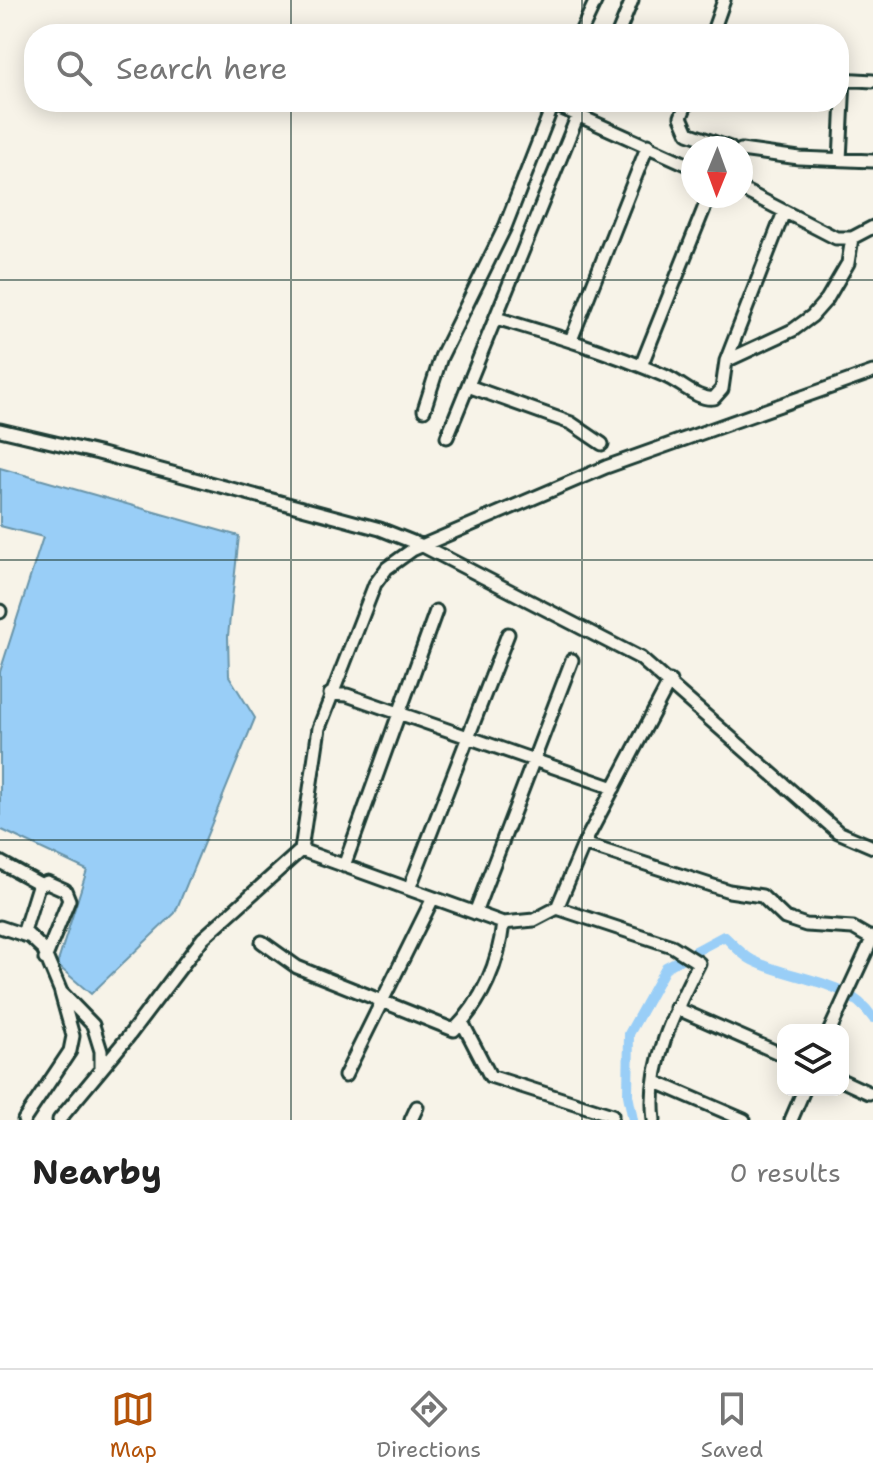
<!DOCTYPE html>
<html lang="en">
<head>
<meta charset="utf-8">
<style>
  :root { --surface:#fff; --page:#f6f6f6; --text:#222; --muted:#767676; --line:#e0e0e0; --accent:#b45309 }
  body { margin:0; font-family:"Shantell Sans",sans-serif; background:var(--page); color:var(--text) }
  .controls { position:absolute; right:24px; bottom:24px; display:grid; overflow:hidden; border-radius:16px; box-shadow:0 4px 20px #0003 }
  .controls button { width:72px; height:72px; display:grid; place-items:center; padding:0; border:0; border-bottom:2px solid var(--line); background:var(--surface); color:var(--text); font:40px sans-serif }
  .compass { position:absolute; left:681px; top:136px; width:72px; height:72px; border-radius:50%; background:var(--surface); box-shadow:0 4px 20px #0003; rotate:181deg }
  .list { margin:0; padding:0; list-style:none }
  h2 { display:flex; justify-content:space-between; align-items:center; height:104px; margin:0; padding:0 32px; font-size:34px }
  h2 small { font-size:26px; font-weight:400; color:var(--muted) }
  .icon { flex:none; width:44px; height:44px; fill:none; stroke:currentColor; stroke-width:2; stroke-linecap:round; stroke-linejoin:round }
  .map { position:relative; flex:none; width:873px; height:1120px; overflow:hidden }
  .search { position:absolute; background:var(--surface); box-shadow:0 4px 20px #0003; left:24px; right:24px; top:24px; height:88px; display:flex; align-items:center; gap:20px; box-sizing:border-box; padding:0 28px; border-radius:32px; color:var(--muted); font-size:30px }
  .sheet { height:248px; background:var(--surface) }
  nav { display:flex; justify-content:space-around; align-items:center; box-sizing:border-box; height:112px; border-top:2px solid var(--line); background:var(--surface); font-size:22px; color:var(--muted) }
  nav a { display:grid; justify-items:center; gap:4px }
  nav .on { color:var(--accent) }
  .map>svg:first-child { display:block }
</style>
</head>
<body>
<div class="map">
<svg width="873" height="1120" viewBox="0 0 873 1120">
  <rect width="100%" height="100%" fill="#f7f3e8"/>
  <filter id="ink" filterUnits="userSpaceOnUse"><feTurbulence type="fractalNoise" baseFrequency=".0125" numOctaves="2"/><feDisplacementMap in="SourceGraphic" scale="16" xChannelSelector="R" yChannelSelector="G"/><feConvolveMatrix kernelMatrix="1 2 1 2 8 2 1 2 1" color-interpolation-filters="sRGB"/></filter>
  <g filter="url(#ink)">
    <path fill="#99cef7" stroke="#6894a9" stroke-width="2" d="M 0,468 L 239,536 L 228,636 L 229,676 L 255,718 L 175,913 L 91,994 L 57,965 L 87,870 L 0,829 L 0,672 L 43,537 L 0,526 Z"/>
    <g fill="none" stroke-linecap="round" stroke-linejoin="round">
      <path stroke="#99cef7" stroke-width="10" d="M 633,1120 L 628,1095 L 629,1034 L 666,967 L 724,936 C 732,943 742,955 752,960 C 790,980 847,978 873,1018"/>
      <g stroke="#1f3d34" stroke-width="17">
        <path id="street" d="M 580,34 L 596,0
          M 618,34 L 632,0
          M 712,34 L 724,0
          M 839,79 L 873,81
          M 687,102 L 681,117 L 688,133 L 730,148
          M 553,104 L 693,167
          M 741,150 L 799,158 L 873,161
          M 840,160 L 844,79
          M 741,189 L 836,238 L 852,238 L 873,227
          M 496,318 C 553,335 610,352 665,376 C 680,382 698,401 714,398 L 722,389 L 726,361 L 784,212
          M 571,340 L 648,145
          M 726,361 L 793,330 L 812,316 L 827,299 L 848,263 L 852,238
          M 641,366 L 709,196
          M 468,386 L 571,423 L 602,444
          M 424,410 L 441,357 L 505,227 L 554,102
          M 0,430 L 98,453 L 380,529 L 423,546 L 640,658 L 838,832 L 873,847
          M 447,437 L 578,115
          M 0,611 L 0,612
          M 330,694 L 347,695 L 614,788
          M 584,844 L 729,891 L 762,896 L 785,918 L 806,925 L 853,928 L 872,939
          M 301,850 L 503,923 L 534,920 L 557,908
          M 0,862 L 40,884
          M 344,866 L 436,611
          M 409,889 L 508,634
          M 475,913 L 572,660
          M 0,927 L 27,936
          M 262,942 L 297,967 L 454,1030 C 482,1002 499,963 503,923
          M 45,959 L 69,900 L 65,890 L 47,882 L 38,886 L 24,931 L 43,949 L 61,992 L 93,1025 L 101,1051 L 101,1069
          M 676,1008 L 783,1055
          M 462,1022 L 490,1076 L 612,1115
          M 830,1030 L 873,937
          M 345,1076 L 433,898
          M 843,1081 L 869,1093
          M 656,1082 L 744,1120
          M 24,1120 L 70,1051 L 73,1036 L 61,993
          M 59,1120 L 128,1037 L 203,938 L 301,850 L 319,728 L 375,584 L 387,568 L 412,550 L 606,467 L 873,372
          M 411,1120 L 417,1107
          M 654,1120 C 647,1065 675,1010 699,963 L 672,946 L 557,908 L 584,844 L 670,681
          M 791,1120 L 804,1090"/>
      </g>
      <use href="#street" stroke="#f7f3e8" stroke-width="11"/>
    </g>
  </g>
  <path fill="none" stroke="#1f3d34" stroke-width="2" stroke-opacity="0.55" d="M 291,0 L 291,34M 582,0 L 582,34M 291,102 L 291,1120M 582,102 L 582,1120M 0,280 L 873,280M 0,560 L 873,560M 0,840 L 873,840"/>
</svg>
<div class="controls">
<button><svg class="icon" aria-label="layers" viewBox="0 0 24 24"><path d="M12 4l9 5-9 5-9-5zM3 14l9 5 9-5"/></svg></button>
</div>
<svg class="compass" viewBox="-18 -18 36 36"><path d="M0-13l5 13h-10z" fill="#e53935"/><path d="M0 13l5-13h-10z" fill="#767676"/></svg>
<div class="search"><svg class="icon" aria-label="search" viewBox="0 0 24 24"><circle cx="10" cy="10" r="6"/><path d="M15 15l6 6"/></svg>Search here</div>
</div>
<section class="sheet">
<h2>Nearby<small>0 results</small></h2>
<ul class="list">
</ul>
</section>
<nav>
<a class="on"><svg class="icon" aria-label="map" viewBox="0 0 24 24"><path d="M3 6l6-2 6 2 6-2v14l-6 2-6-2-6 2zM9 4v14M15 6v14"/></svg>Map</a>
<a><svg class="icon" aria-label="directions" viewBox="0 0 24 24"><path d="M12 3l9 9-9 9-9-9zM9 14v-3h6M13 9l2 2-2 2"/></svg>Directions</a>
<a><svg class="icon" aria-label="saved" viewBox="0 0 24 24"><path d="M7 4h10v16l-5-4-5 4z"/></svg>Saved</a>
</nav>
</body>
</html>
